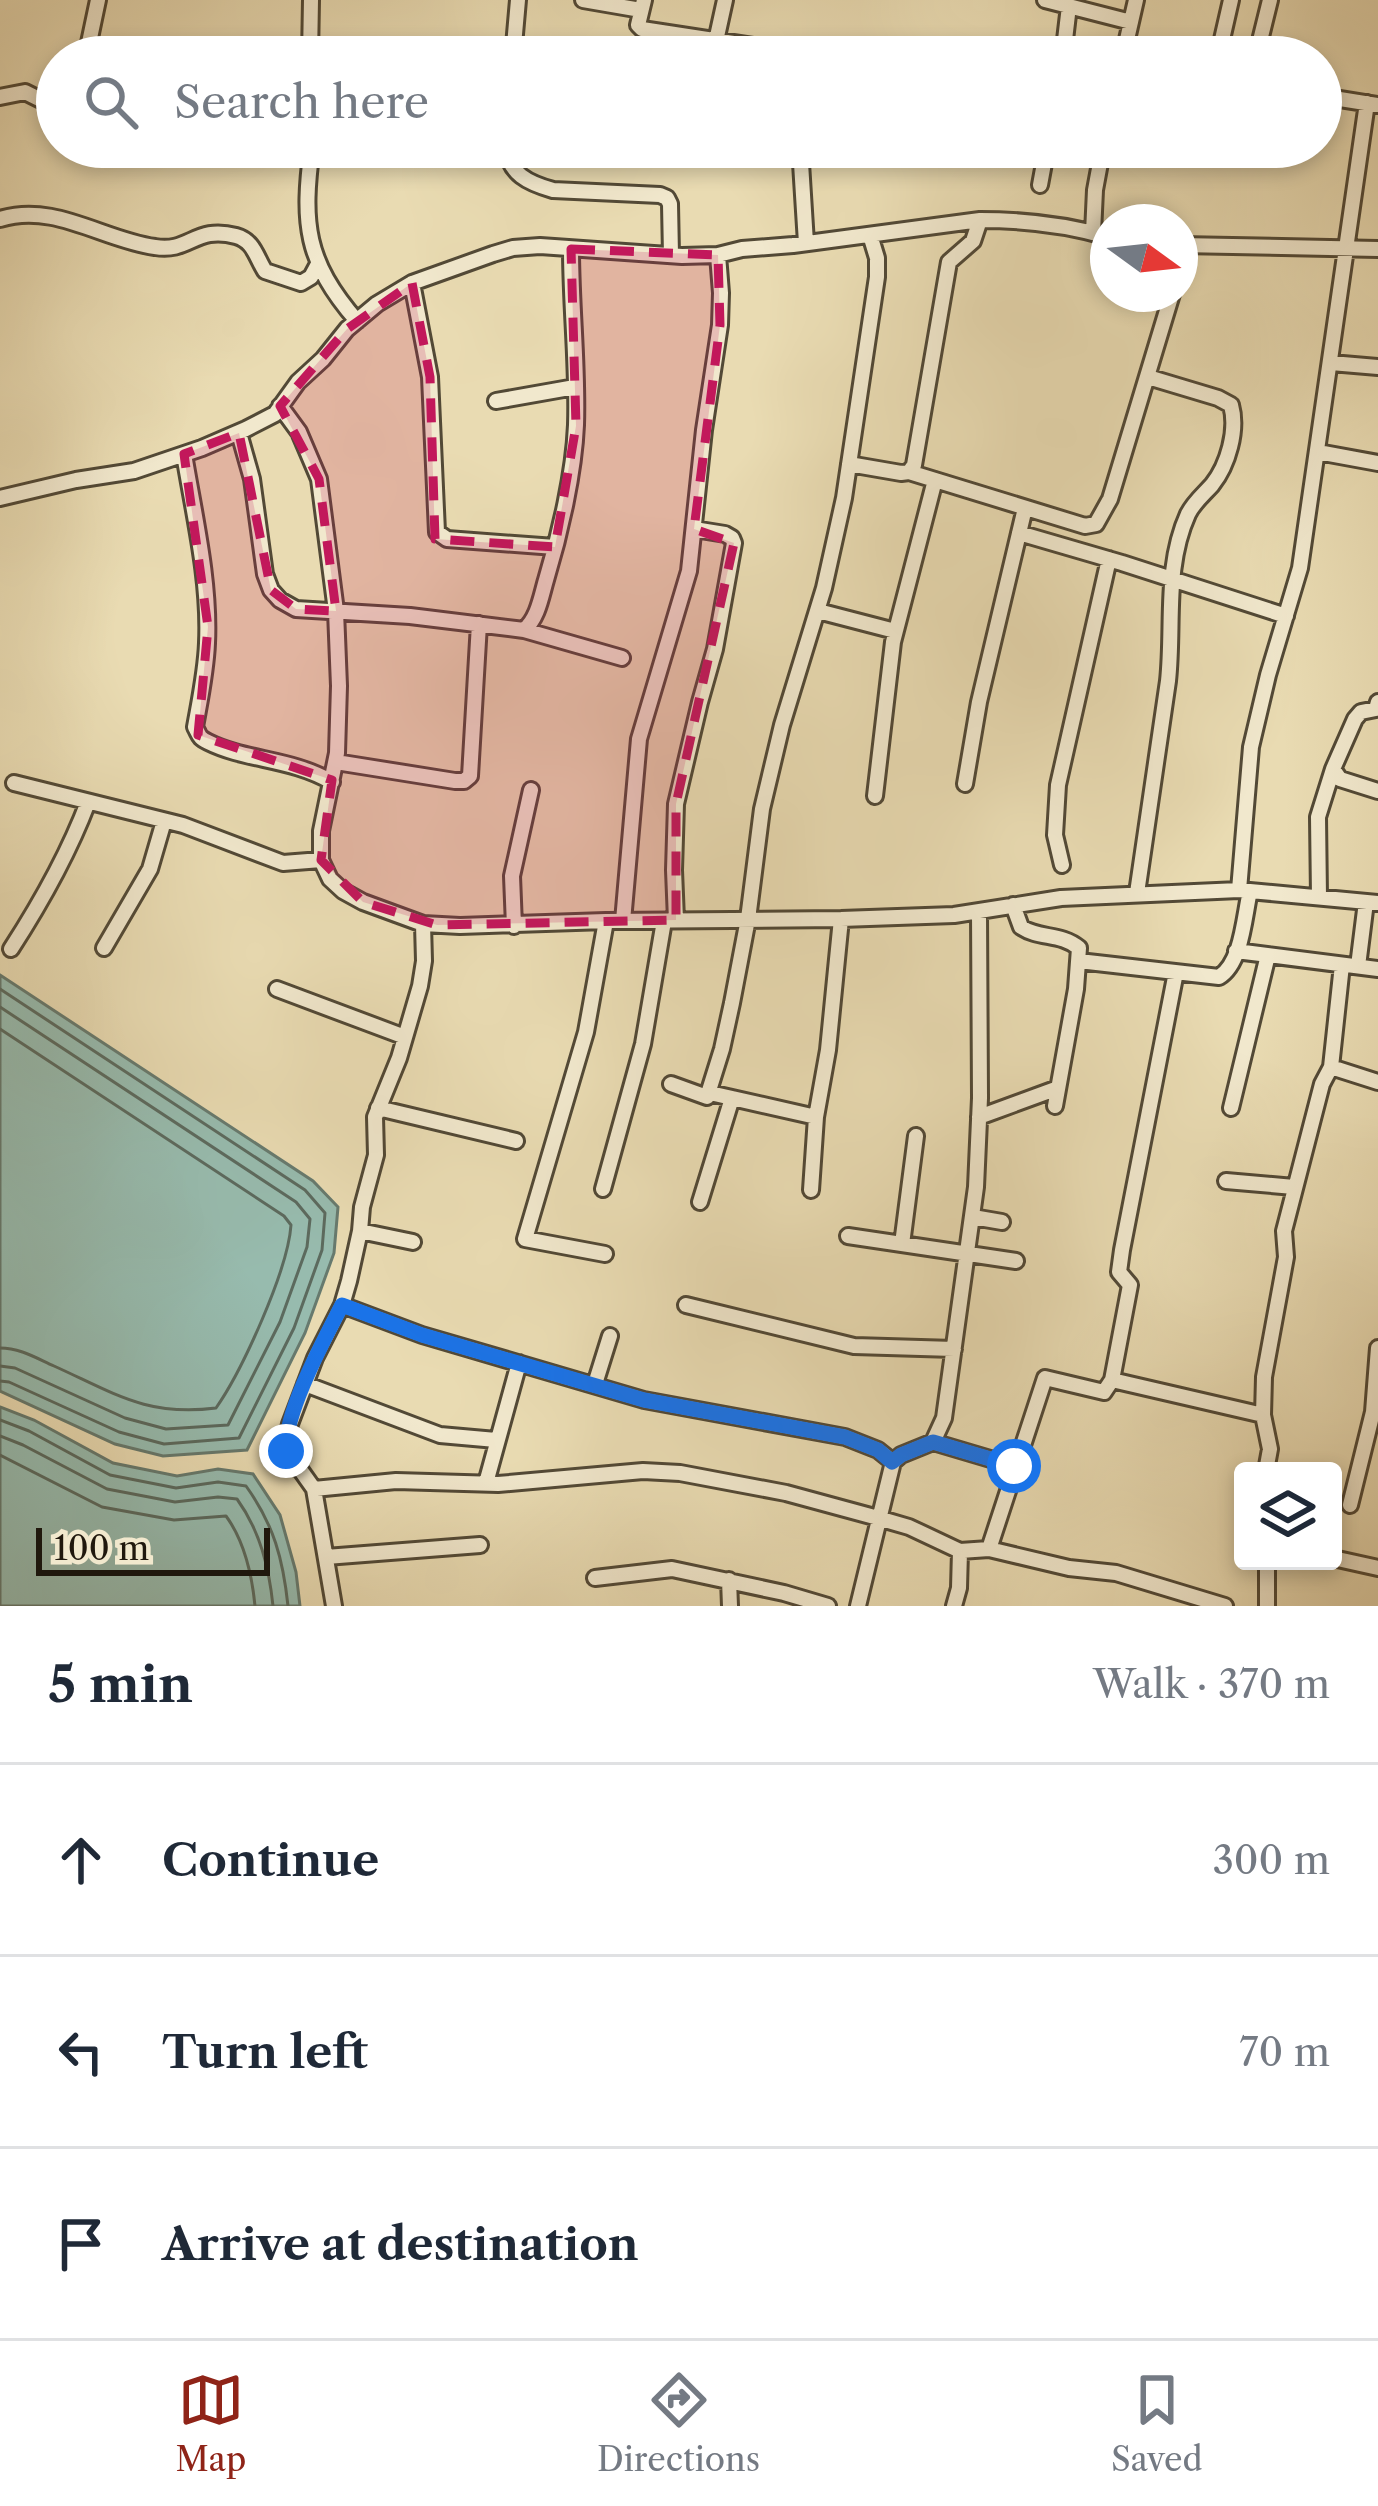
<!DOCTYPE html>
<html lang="en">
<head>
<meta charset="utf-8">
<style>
  :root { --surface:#fff; --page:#f6f6f7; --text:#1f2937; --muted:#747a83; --line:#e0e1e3; --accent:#8f2418 }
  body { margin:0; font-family:"Libre Caslon Text",serif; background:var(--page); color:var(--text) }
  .controls { position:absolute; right:36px; bottom:36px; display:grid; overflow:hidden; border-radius:12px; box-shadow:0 6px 18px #0003 }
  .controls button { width:108px; height:108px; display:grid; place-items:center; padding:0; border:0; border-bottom:3px solid var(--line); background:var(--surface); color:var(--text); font:60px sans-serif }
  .compass { position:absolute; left:1090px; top:204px; width:108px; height:108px; border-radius:50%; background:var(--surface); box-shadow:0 6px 18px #0003; rotate:105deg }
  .scale { position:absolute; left:36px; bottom:30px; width:234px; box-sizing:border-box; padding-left:12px; border:6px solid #20180d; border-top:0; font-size:33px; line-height:42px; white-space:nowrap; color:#20180d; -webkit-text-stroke:9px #f1e8cd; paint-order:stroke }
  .stop { position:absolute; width:36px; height:36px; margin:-27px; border:9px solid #1a73e8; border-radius:50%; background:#fff }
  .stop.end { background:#1a73e8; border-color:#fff; box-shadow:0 3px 12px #0008 }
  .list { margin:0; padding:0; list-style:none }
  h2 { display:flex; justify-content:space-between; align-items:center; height:156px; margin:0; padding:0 48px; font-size:51px }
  h2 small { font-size:39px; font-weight:400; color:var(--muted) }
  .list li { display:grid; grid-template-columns:78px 1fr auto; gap:36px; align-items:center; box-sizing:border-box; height:192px; padding:0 48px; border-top:3px solid var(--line) }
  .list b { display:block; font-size:45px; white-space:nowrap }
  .list em { font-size:39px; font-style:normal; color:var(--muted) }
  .icon { flex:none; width:66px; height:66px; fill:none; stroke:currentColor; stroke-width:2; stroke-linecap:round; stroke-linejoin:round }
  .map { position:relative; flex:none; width:1378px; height:1606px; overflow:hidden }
  .search { position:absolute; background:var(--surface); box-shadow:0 6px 18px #0003; left:36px; right:36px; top:36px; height:132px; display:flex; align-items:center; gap:30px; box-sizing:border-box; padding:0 42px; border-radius:66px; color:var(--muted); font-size:45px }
  .sheet { height:732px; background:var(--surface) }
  nav { display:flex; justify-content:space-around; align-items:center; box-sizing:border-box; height:168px; border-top:3px solid var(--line); background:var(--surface); font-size:33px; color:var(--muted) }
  nav a { display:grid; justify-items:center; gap:6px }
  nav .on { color:var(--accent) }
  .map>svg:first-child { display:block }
</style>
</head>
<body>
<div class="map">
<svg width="1378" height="1606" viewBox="0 0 1378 1606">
  <rect width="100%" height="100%" fill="#e9dbb2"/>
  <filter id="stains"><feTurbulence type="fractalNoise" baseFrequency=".00167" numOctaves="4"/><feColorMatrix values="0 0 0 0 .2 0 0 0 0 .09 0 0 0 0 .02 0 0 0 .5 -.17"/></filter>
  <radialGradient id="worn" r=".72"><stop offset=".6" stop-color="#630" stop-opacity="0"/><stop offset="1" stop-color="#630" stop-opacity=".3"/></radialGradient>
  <path fill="#97bbae" stroke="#677a6e" stroke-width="3" d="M 0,975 L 313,1181 L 338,1207 L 334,1253 L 305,1333 L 247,1450 L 163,1456 L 115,1444 L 0,1391 Z
    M 0,1407 L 34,1420 L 113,1463 L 177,1476 L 218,1469 L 253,1474 L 280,1515 L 296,1572 L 300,1606 L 0,1606 Z"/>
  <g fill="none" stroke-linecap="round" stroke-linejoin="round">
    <path stroke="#5c6a5e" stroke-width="3" d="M 0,989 L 305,1190 L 325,1213 L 322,1250 L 294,1328 L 239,1438 L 164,1444 L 119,1432 L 9,1382 L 0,1381
      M 0,1007 L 296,1202 L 310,1219 L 307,1247 L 280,1322 L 228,1425 L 166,1429 L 125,1418 L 15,1368 L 0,1366
      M 0,1029 L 284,1216 L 291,1225 C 288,1270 242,1371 216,1408 C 147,1417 114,1393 54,1366 C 36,1358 20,1348 0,1348
      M 0,1420 L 29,1431 L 110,1475 L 176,1488 L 218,1482 L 246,1486 C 274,1525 283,1559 288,1606
      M 0,1436 L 23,1445 L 107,1489 L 175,1502 L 218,1497 L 237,1499 C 260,1531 269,1567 273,1606
      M 0,1455 L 102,1507 L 174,1520 L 226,1516 C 245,1542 252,1575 255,1606"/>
    <g stroke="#524936" stroke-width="20">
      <path id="street" d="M 583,0 L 641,10
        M 644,0 L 638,25 L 642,29 L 806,54 L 810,57
        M 1045,0 L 1131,22
        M 716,41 L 725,0
        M 86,57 L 98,0
        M 310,57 L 311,0
        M 513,57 L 518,0
        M 1063,57 L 1069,6
        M 1123,57 L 1136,0
        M 1218,57 L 1231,0
        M 1256,57 L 1270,0
        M 1321,96 L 1378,105
        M 0,97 L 25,92 L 57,108
        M 312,147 C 302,223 305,261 357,321
        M 506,147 C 509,174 528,183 553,190 L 660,195 L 667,198 L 670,204 L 671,255
        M 800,147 L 806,243
        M 1040,185 L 1047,147
        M 0,219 C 54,202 103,240 155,247 C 190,253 195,225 236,236 C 254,241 256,257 265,271 L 301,283 L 311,277 L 318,264
        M 1093,233 L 1095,190 L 1103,147
        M 1180,245 L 1378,249
        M 412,283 L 430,377 L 437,532 L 447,539 L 555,547
        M 1331,363 L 1378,367
        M 496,401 L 575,387
        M 280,406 L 299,432 L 319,479 L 336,611 L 339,686 L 337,753 L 321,831 L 321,860 L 330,879 L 343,891 L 363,902 L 423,924 L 460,926 L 606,921 L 841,919 L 954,915 L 1061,898 L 1239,890 L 1378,903
        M 239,433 L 252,479 L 265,574 L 271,590 L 280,600 L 296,609 L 410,616 L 524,630 C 538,618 541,597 546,580 C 560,534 574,473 576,425 C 578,367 571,308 571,249
        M 1318,452 L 1378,463
        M 184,454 C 194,515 210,581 207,643 C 206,671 200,699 195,727 C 200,736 198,737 208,742 C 246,761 291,758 332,782
        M 849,464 L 901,473 L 909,472 L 914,465 L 949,262 L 973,241 L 980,220
        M 909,472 L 1085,526 L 1096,524 L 1110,499 L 1172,294
        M 0,498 L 76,480 L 134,471 L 202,448 L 246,429 L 275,414 L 298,382 L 323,359 L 347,329 L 377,304 L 412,283 L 493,254 L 513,248 L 540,246 L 682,256 L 718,255 L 742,249 L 793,245 L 980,220 C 1022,220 1068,225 1108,237
        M 1019,533 L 1122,563 L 1286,616
        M 818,611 L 895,631
        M 524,630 L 622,658
        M 1378,702 L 1376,709 L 1361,712 L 1355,719 L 1333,769 L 1340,779 L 1378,791
        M 336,762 L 455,781 L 464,781 L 470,776 L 479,624
        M 14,783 L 183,825 L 283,863 L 321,860
        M 965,784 L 979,702 L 1025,508
        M 875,796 L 893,642 L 935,480
        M 1062,865 L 1055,835 L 1058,785 L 1109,559
        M 1239,890 L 1251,747 L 1268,675 L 1300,568 L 1367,103
        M 1137,893 L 1168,681 C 1174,625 1164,567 1188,514 C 1194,502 1203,495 1212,485 C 1228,465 1238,430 1231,405 L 1218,398 L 1148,377
        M 1319,897 L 1318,817 L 1333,769
        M 1013,905 L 1021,927 C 1039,939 1061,933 1079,948 L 1076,989 L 1055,1106
        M 676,920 L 674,870 L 676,804 L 700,702 L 715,649 L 734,543 L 732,538 L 725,534 L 694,529
        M 623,921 L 639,739 L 689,571 L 704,430 L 720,325 L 721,293 L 718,255
        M 514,926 L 512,876 L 531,790
        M 104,948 L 150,869 L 164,821
        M 11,949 C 42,901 68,855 88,802
        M 1236,951 L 1378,969
        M 1079,961 L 1219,977 C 1242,963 1244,917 1250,891
        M 1358,966 L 1366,902
        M 277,989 L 405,1037
        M 1331,1067 L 1378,1082
        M 671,1084 L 707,1097 L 722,1049 L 732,1003 L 748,919 L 762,809 L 782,725 L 824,588 L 844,498 L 877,277 L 877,258 L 870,235
        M 710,1093 L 816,1117
        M 378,1108 L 516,1141
        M 1231,1108 L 1268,955
        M 979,1117 L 1058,1088
        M 1226,1181 L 1294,1187
        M 603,1189 L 643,1044 L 664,921
        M 811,1190 L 816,1117 L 828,1050 L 841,919
        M 700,1202 L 732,1098
        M 973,1217 L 1002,1222
        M 360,1231 L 413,1242
        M 848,1236 L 1016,1261
        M 902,1244 L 916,1136
        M 605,1254 L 525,1239 L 586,1032 L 606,921
        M 342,1305 L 422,1335 L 644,1400 L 845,1437 L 878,1450 L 893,1462
        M 686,1305 L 854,1346 L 954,1349
        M 1112,1380 L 1130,1285 L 1119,1272 L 1122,1250 L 1176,972
        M 305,1384 L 440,1435 L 496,1440
        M 595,1384 L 610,1336
        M 933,1442 L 1014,1466
        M 1266,1471 L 1270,1449 L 1263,1415 L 1264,1377 L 1286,1257 L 1284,1231 L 1322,1084 L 1331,1067 L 1342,965
        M 486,1483 L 519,1363
        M 314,1489 L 396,1481 L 498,1484 L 643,1471 L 680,1473 L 786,1493 L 878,1518 L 909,1527 L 960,1551 L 989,1549 L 1069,1568 L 1116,1573 L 1225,1606
        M 1350,1505 L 1373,1412 L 1378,1348
        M 989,1549 L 1045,1378 L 1104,1392 L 1112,1380 L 1263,1415
        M 326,1557 L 480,1545
        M 1333,1558 L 1378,1568
        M 1267,1561 L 1267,1606
        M 595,1578 L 672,1569 L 784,1593 L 828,1606
        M 729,1580 L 730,1606
        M 334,1606 L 314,1489 L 287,1451 L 286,1442 L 290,1424 L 315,1358 L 342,1305 L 349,1281 L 360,1231 L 362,1207 L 376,1155 L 375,1117 L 399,1058 L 420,986 L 424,961 L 423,924
        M 858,1606 L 893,1462 L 901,1455 L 933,1442 L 944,1418 L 976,1187 L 980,1098 L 979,912
        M 954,1606 L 959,1588 L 960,1551"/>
    </g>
    <use href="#street" stroke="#f1e8cd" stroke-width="14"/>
  </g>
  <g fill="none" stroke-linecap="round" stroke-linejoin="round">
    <path stroke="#1a73e8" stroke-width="15" d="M 286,1451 C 284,1413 324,1340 342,1305 L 422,1335 L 644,1400 L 845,1437 L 878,1450 L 892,1462 L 901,1455 L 933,1442 L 1014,1466"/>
  </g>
  <path fill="#c2185b" fill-opacity="0.2" stroke="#c2185b" stroke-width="9" stroke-dasharray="24 15" stroke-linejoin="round" d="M 571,249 L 718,255 L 720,325 L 694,529 L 734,543 L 676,804 L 676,920 L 437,925 L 363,902 L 321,860 L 332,780 L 198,735 L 208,627 L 184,454 L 239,433 L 271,590 L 296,609 L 336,611 L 319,479 L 280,406 L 347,329 L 412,283 L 430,377 L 435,539 L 555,547 L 576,426 Z"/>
  <rect width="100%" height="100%" filter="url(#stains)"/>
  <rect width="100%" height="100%" fill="url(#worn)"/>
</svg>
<div class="controls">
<button><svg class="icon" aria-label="layers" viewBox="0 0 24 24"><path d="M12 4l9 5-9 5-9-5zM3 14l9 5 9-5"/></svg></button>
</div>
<svg class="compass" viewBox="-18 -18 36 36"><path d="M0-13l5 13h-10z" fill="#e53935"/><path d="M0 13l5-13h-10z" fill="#747a83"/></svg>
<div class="scale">100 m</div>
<div class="stop" style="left:1014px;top:1466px"></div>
<div class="stop end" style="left:286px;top:1451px"></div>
<div class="search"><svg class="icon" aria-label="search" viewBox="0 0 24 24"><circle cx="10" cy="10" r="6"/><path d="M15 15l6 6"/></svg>Search here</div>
</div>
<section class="sheet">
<h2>5 min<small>Walk · 370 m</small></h2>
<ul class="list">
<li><svg class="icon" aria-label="ahead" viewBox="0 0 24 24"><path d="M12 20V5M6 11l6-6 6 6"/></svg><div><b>Continue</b></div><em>300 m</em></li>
<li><svg class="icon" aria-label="left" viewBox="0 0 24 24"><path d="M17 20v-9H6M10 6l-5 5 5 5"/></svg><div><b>Turn left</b></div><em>70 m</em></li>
<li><svg class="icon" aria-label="arrive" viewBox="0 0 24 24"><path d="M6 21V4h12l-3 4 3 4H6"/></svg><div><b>Arrive at destination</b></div></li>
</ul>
</section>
<nav>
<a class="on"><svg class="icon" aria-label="map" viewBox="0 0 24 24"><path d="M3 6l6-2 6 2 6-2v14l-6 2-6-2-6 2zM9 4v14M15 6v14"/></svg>Map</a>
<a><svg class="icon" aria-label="directions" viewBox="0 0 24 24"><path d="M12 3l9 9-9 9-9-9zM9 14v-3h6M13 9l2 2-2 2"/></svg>Directions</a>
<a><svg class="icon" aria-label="saved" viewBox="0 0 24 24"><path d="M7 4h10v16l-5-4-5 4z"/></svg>Saved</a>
</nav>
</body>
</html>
